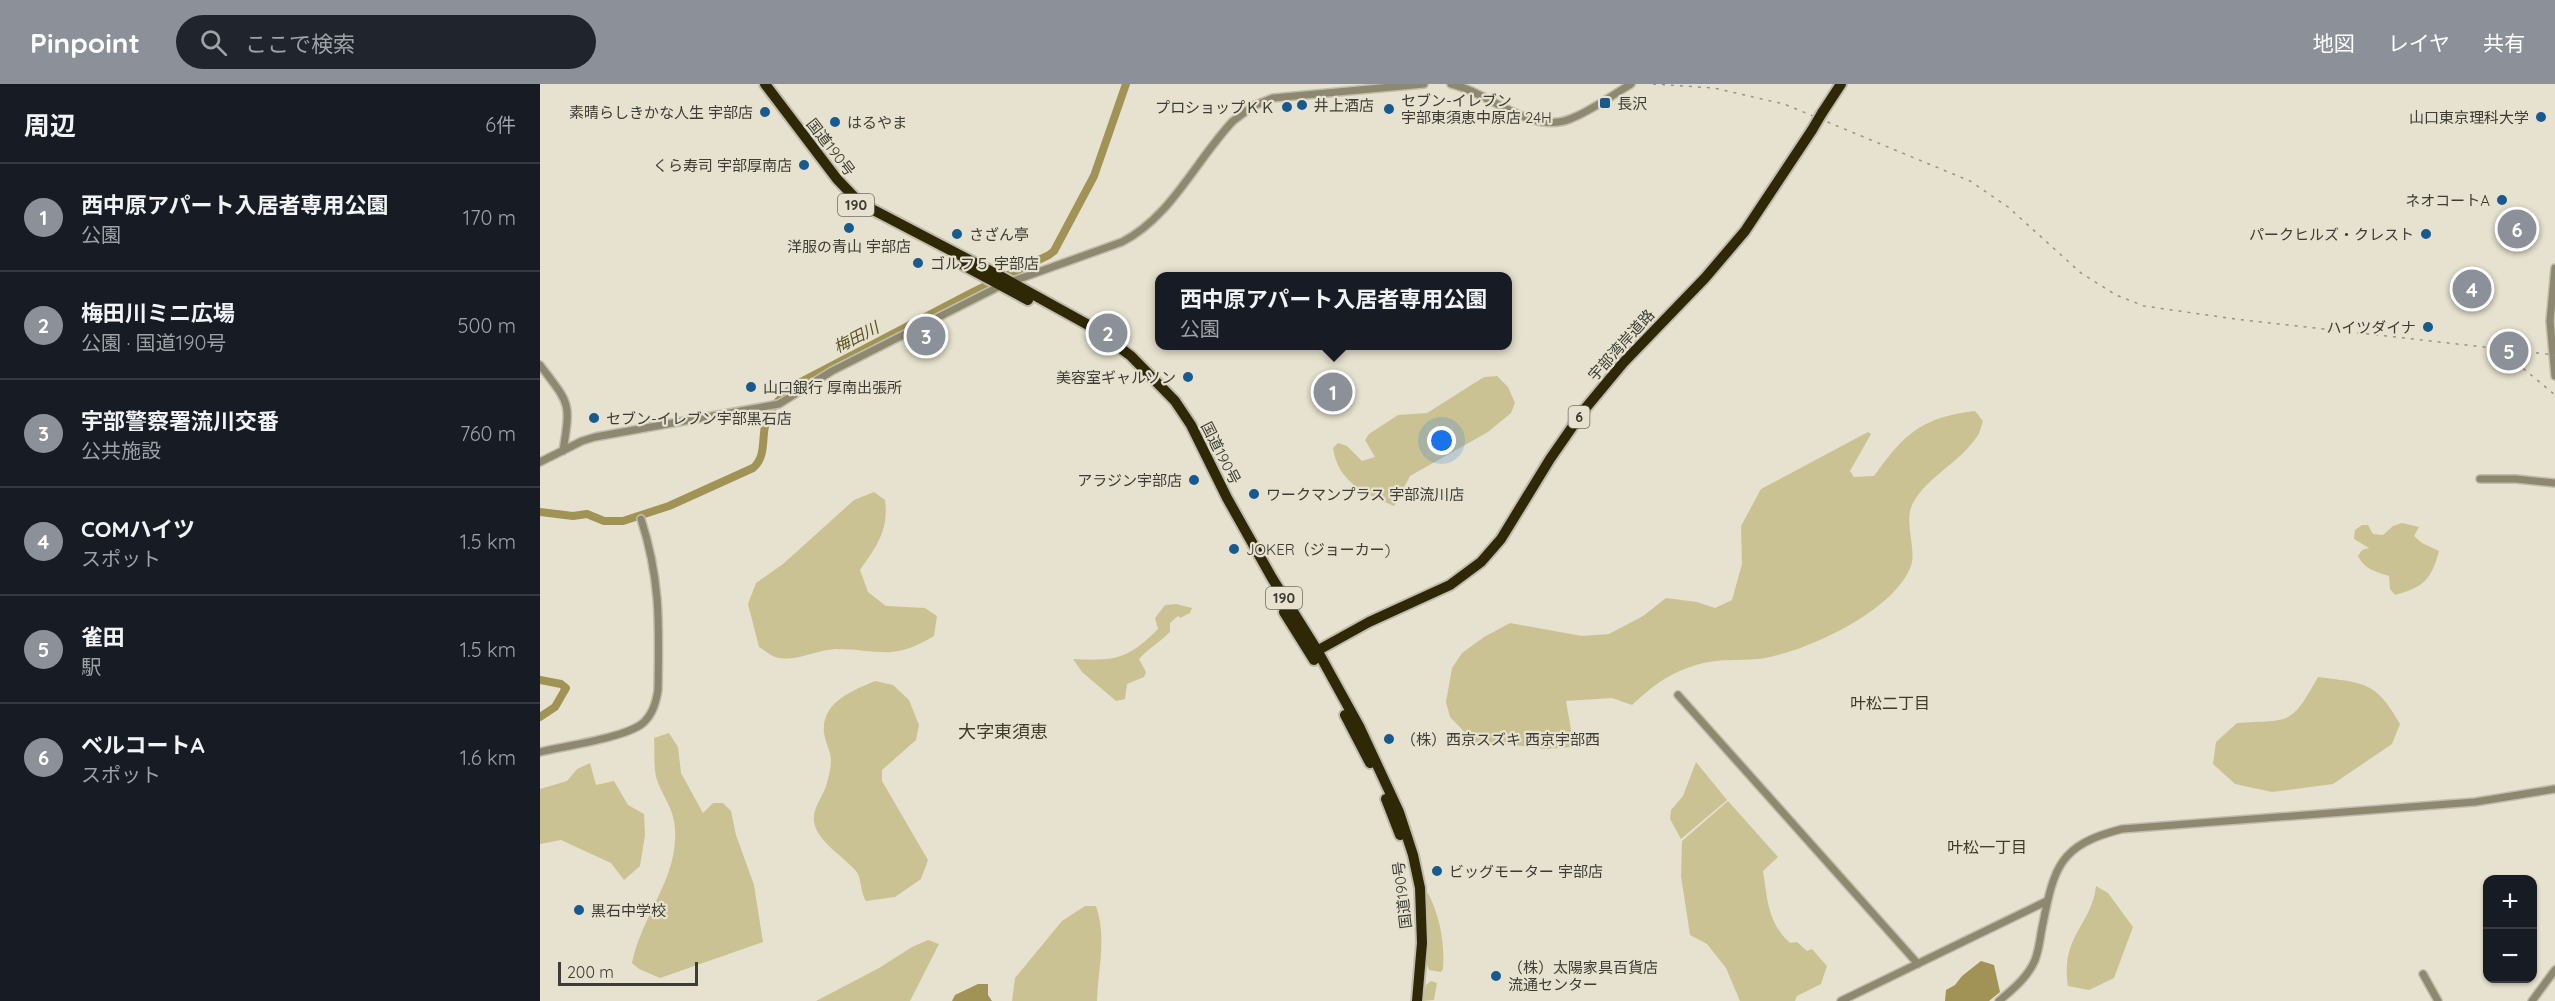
<!DOCTYPE html>
<html lang="ja">
<head>
<meta charset="utf-8">
<style>
  :root { --surface:#171b24; --page:#20242c; --text:#f1f3f6; --muted:#9ea1a6; --line:#363941; --accent:#8c9099 }
  body { margin:0; font-family:Quicksand,"Noto Sans JP",sans-serif; background:var(--page); color:var(--text) }
  .controls { position:absolute; right:18px; bottom:18px; display:grid; overflow:hidden; border-radius:12px; box-shadow:0 2px 4px #0004 }
  .controls button { width:54px; height:54px; display:grid; place-items:center; padding:0; border:0; border-bottom:2px solid var(--line); background:var(--surface); color:var(--text); font:30px sans-serif }
  .scale { position:absolute; left:18px; bottom:15px; width:140px; box-sizing:border-box; padding-left:6px; border:3px solid #3d3c34; border-top:0; font-size:16px; line-height:21px; white-space:nowrap; color:#3d3c34; -webkit-text-stroke:4px #e6e2cf; paint-order:stroke }
  .you { position:absolute; left:902px; top:357px; width:21px; height:21px; margin:-15px; border:4px solid #fff; border-radius:50%; background:#1a73e8; box-shadow:0 0 0 9px #1a73e833 }
  .badge { display:grid; place-items:center; width:39px; height:39px; border-radius:50%; background:var(--accent); color:#fff; font-size:20px; font-weight:700 }
  .pin { position:absolute; translate:-50% -50%; border:3px solid #fff; box-shadow:0 2px 6px #0006 }
  .popup { position:absolute; left:615px; top:188px; width:357px; height:78px; box-sizing:border-box; display:grid; place-content:center; border-radius:12px; background:var(--surface); filter:drop-shadow(0 2px 4px #0005); font-size:20px; white-space:nowrap; color:var(--muted) }
  .popup b { font-size:22px; color:var(--text) }
  .popup::after { content:''; position:absolute; left:50%; top:100%; margin-left:-12px; border:12px solid transparent; border-top-color:var(--surface) }
  .list { margin:0; padding:0; list-style:none }
  h2 { display:flex; justify-content:space-between; align-items:center; height:78px; margin:0; padding:0 24px; font-size:26px }
  h2 small { font-size:20px; font-weight:400; color:var(--muted) }
  .list li { display:grid; grid-template-columns:39px 1fr auto; gap:18px; align-items:center; box-sizing:border-box; height:108px; padding:0 24px; border-top:2px solid var(--line) }
  .list b { display:block; font-size:22px; white-space:nowrap }
  .list p { margin:0; font-size:20px; white-space:nowrap; color:var(--muted) }
  .list em { font-size:20px; font-style:normal; color:var(--muted) }
  .icon { flex:none; width:33px; height:33px; fill:none; stroke:currentColor; stroke-width:2; stroke-linecap:round; stroke-linejoin:round }
  .map { position:relative; flex:none; width:2015px; height:917px; overflow:hidden }
  header { display:flex; align-items:center; gap:36px; box-sizing:border-box; height:84px; padding:0 30px; background:var(--accent); color:#fff }
  header strong { font-size:28px }
  nav { display:flex; gap:33px; margin-inline-start:auto; font-size:21px }
  .search { width:420px; height:54px; background:var(--page); display:flex; align-items:center; gap:15px; box-sizing:border-box; padding:0 21px; border-radius:33px; color:var(--muted); font-size:22px }
  main { display:flex }
  aside { flex:1; background:var(--surface) }
  .map>svg:first-child { display:block }
</style>
</head>
<body>
<header>
<strong>Pinpoint</strong>
<div class="search"><svg class="icon" aria-label="search" viewBox="0 0 24 24"><circle cx="10" cy="10" r="6"/><path d="M15 15l6 6"/></svg>ここで検索</div>
<nav><a>地図</a><a>レイヤ</a><a>共有</a></nav>
</header>
<main>
<aside>
<h2>周辺<small>6件</small></h2>
<ul class="list">
<li><span class="badge">1</span><div><b>西中原アパート入居者専用公園</b><p>公園</p></div><em>170 m</em></li>
<li><span class="badge">2</span><div><b>梅田川ミニ広場</b><p>公園 · 国道190号</p></div><em>500 m</em></li>
<li><span class="badge">3</span><div><b>宇部警察署流川交番</b><p>公共施設</p></div><em>760 m</em></li>
<li><span class="badge">4</span><div><b>COMハイツ</b><p>スポット</p></div><em>1.5 km</em></li>
<li><span class="badge">5</span><div><b>雀田</b><p>駅</p></div><em>1.5 km</em></li>
<li><span class="badge">6</span><div><b>ベルコートA</b><p>スポット</p></div><em>1.6 km</em></li>
</ul>
</aside>
<div class="map">
<svg width="2015" height="917" viewBox="0 0 2015 917">
  <rect width="100%" height="100%" fill="#e6e2cf"/>
  <path fill="#cbc294" d="M 957,292 L 968,303 L 975,319 L 971,329 L 948,348 L 870,392 L 854,422 C 826,410 798,399 793,364 L 798,359 L 807,362 L 822,377 L 835,373 L 825,356 L 829,350 L 858,331 L 887,329 L 944,293 Z
    M 1435,327 L 1443,337 C 1441,342 1440,350 1436,354 C 1419,379 1388,392 1373,419 C 1363,437 1377,465 1371,482 C 1354,527 1269,566 1225,574 C 1200,578 1179,573 1153,582 C 1126,591 1113,602 1092,621 L 1072,614 L 1026,617 L 1034,663 L 1005,665 L 966,660 L 936,660 L 910,633 L 906,618 L 912,584 L 922,569 L 944,553 L 970,539 L 1042,552 L 1069,550 L 1103,532 L 1126,514 L 1157,518 L 1175,524 L 1192,516 L 1202,480 L 1201,442 L 1221,405 L 1328,348 L 1331,350 L 1310,387 L 1314,393 L 1334,392 C 1364,350 1382,333 1435,327 Z
    M 334,408 L 345,416 C 349,446 337,462 320,486 L 328,508 L 346,522 L 385,524 L 397,532 L 394,552 C 351,578 340,565 295,565 C 276,566 254,579 235,573 C 230,571 224,566 219,563 L 208,520 L 216,499 L 243,480 L 314,416 Z
    M 1862,439 L 1879,443 L 1874,452 L 1882,459 L 1899,467 C 1891,496 1884,503 1855,511 L 1850,505 L 1849,492 C 1836,488 1824,485 1818,472 L 1822,466 L 1829,464 L 1814,455 L 1815,446 L 1822,441 L 1828,441 L 1833,450 L 1843,451 L 1853,442 Z
    M 636,520 L 652,524 L 650,529 L 640,534 L 638,532 L 630,539 L 630,548 C 620,558 609,564 599,575 L 606,588 L 604,593 L 587,600 L 585,615 L 576,617 L 542,588 L 533,575 C 575,577 587,576 618,545 L 615,534 L 625,521 Z
    M 1778,593 C 1824,599 1836,597 1860,640 L 1852,660 L 1793,700 L 1732,708 L 1695,700 L 1673,680 L 1676,658 L 1697,639 C 1751,635 1750,643 1778,593 Z
    M 335,597 L 353,601 L 369,616 L 379,641 L 376,656 L 342,686 L 342,697 L 388,776 L 381,795 L 355,813 L 326,817 C 320,808 322,795 316,787 C 304,773 277,757 274,738 C 272,723 284,712 287,699 C 289,692 291,683 291,676 C 291,667 285,658 284,649 C 281,618 312,607 335,597 Z
    M 129,649 L 138,663 L 141,689 L 163,729 L 173,719 L 183,719 L 191,727 L 196,751 L 214,801 L 223,858 L 120,894 L 99,885 L 92,879 C 100,837 133,799 135,757 C 137,727 126,720 117,696 C 113,684 115,667 114,654 Z
    M 1156,678 L 1187,716 L 1141,755 L 1130,735 L 1131,726 L 1143,712 Z
    M 50,679 L 56,701 L 74,697 L 88,721 L 104,730 L 105,751 L 100,782 L 84,796 L 71,779 L 21,756 L 0,760 L 0,705 L 27,697 L 37,685 Z
    M 1188,717 L 1238,773 L 1223,787 C 1228,817 1227,837 1250,859 L 1257,858 L 1267,867 L 1272,865 L 1287,882 L 1281,900 L 1257,912 L 1255,917 L 1200,917 L 1186,884 L 1167,860 L 1150,851 L 1141,792 L 1142,757 Z
    M 1556,802 L 1568,809 L 1593,843 L 1574,894 L 1549,906 L 1528,902 C 1520,852 1552,841 1556,802 Z
    M 888,809 C 900,832 905,860 903,885 L 901,888 L 889,886 L 886,878 L 886,811 Z
    M 545,822 L 556,822 C 567,853 558,885 557,917 L 472,917 L 475,894 L 522,837 Z
    M 388,856 L 399,860 L 370,917 L 276,917 L 339,884 L 372,863 Z
    M 891,897 L 897,899 L 894,916 L 883,917 L 886,901 Z"/>
  <path fill="#a09355" d="M 1441,877 L 1454,881 L 1460,908 L 1449,917 L 1405,917 L 1406,906 L 1415,901 L 1422,892 Z
    M 438,900 L 448,900 L 448,911 L 452,917 L 412,917 L 415,911 Z"/>
  <g fill="none" stroke-linecap="round" stroke-linejoin="round">
    <path stroke="#a09355" stroke-width="8" d="M 0,428 L 33,432 L 47,430 L 64,437 L 83,437 L 129,422 L 213,384 C 227,372 221,354 226,338 C 231,322 243,311 255,301 L 433,208 L 509,171 L 514,167 L 554,92 L 586,0
      M 0,596 L 21,600 L 26,604 L 15,623 L 0,633"/>
    <g stroke="#c1bdad" stroke-width="10">
      <path id="minor" d="M 911,0 C 949,8 990,51 1030,35 C 1051,27 1071,12 1091,0
        M 2015,184 L 2010,237 L 2015,292
        M 0,281 C 30,321 31,317 23,367
        M 0,378 L 42,357 L 55,353 L 239,320 L 292,287 L 462,201 L 582,158 C 631,133 656,76 693,37 L 713,22 L 733,14 L 884,0
        M 1940,395 L 1976,395 L 2015,399
        M 1138,611 L 1378,880
        M 0,668 C 24,662 85,654 103,639 C 113,630 116,618 118,606 C 119,541 121,497 101,435
        M 1883,890 L 1898,917
        M 1301,917 L 1507,817
        M 1459,917 C 1473,905 1488,893 1495,876 C 1499,866 1500,854 1502,844 C 1514,784 1518,761 1582,745 L 1935,718 L 2015,705
        M 1992,917 L 2015,886"/>
    </g>
    <g stroke="#c1bdad" stroke-width="14">
      <path id="highway" d="M 225,0 L 297,95 L 320,119 L 458,191 L 552,243 L 591,272 L 635,317 L 651,341 L 687,414 L 732,494 L 777,566 L 820,644 L 859,728 L 873,771 L 880,804 L 882,859 L 877,917
        M 1282,29 L 1301,0
        M 423,181 L 488,216
        M 744,528 L 774,576
        M 773,569 L 829,538 L 910,501 L 941,478 L 961,455 L 1010,375 L 1044,326 L 1083,279 L 1165,194 L 1205,147 L 1272,46
        M 805,631 L 830,679
        M 846,715 L 860,751"/>
    </g>
    <use href="#minor" stroke="#8d886f" stroke-width="7"/>
    <use href="#highway" stroke="#2e2806" stroke-width="10"/>
    <path stroke="#969385" stroke-width="1.5" stroke-dasharray="3 6" stroke-linecap="butt" d="M 1113,0 L 1174,4 L 1244,20 L 1430,97 L 1468,123 L 1541,189 L 1576,211 L 1604,222 L 1695,235 L 2015,271
      M 1951,269 L 1984,285 L 2015,311"/>
    <g stroke="#c1bdad" stroke-width="14" stroke-linecap="butt">
      <path id="highway-bridge" d="M 1272,46 L 1282,29"/>
    </g>
    <use href="#highway-bridge" stroke="#2e2806" stroke-width="10"/>
  </g>
  <g fill="#185a8f" stroke="#e6e2cf" stroke-width="2">
    <rect x="1059" y="13" width="12" height="12" rx="3"/>
    <circle cx="762" cy="21" r="6"/>
    <circle cx="747" cy="23" r="6"/>
    <circle cx="849" cy="25" r="6"/>
    <circle cx="225" cy="28" r="6"/>
    <circle cx="2001" cy="33" r="6"/>
    <circle cx="295" cy="38" r="6"/>
    <circle cx="264" cy="81" r="6"/>
    <circle cx="1962" cy="116" r="6"/>
    <circle cx="309" cy="144" r="6"/>
    <circle cx="417" cy="150" r="6"/>
    <circle cx="1886" cy="150" r="6"/>
    <circle cx="378" cy="179" r="6"/>
    <circle cx="1888" cy="243" r="6"/>
    <circle cx="648" cy="293" r="6"/>
    <circle cx="211" cy="303" r="6"/>
    <circle cx="54" cy="334" r="6"/>
    <circle cx="654" cy="396" r="6"/>
    <circle cx="714" cy="410" r="6"/>
    <circle cx="694" cy="465" r="6"/>
    <circle cx="849" cy="655" r="6"/>
    <circle cx="897" cy="787" r="6"/>
    <circle cx="39" cy="826" r="6"/>
    <circle cx="956" cy="892" r="6"/>
  </g>
  <g text-anchor="middle" dominant-baseline="central" stroke-width="4.5" stroke-linejoin="round" paint-order="stroke">
    <g fill="#e6e2cf" stroke="#706e62" stroke-width="1.5">
      <rect x="298" y="110" width="36" height="22" rx="4.5"/>
      <rect x="1028.5" y="322" width="21" height="22" rx="4.5"/>
      <rect x="726" y="503" width="36" height="22" rx="4.5"/>
    </g>
    <g font-size="14" font-weight="bold" fill="#3d3c34">
      <text x="316" y="121">190</text>
      <text x="1039" y="333">6</text>
      <text x="744" y="514">190</text>
    </g>
    <g font-size="15" fill="#3d3c34" stroke="#e6e2cf" text-anchor="start">
      <text x="861" y="16">セブン-イレブン<tspan x="861" dy="17">宇部東須恵中原店 24H</tspan></text>
      <text x="1077" y="19">長沢</text>
      <text x="774" y="21">井上酒店</text>
      <text x="735" y="23" text-anchor="end">プロショップＫＫ</text>
      <text x="213" y="28" text-anchor="end">素晴らしきかな人生 宇部店</text>
      <text x="1989" y="33" text-anchor="end">山口東京理科大学</text>
      <text x="307" y="38">はるやま</text>
      <text x="252" y="81" text-anchor="end">くら寿司 宇部厚南店</text>
      <text x="1950" y="116" text-anchor="end">ネオコートA</text>
      <text x="429" y="150">さざん亭</text>
      <text x="1874" y="150" text-anchor="end">パークヒルズ・クレスト</text>
      <text x="309" y="162" text-anchor="middle">洋服の青山 宇部店</text>
      <text x="390" y="179">ゴルフ５ 宇部店</text>
      <text x="1876" y="243" text-anchor="end">ハイツダイナ</text>
      <text x="636" y="293" text-anchor="end">美容室ギャルソン</text>
      <text x="223" y="303">山口銀行 厚南出張所</text>
      <text x="66" y="334">セブン-イレブン宇部黒石店</text>
      <text x="642" y="396" text-anchor="end">アラジン宇部店</text>
      <text x="726" y="410">ワークマンプラス 宇部流川店</text>
      <text x="706" y="465">JOKER（ジョーカー)</text>
      <text x="861" y="655">（株）西京スズキ 西京宇部西</text>
      <text x="909" y="787">ビッグモーター 宇部店</text>
      <text x="51" y="826">黒石中学校</text>
      <text x="968" y="883">（株）太陽家具百貨店<tspan x="968" dy="17">流通センター</tspan></text>
    </g>
    <g font-size="15" fill="#3d3c34" stroke="#e6e2cf">
      <text transform="translate(291 63) rotate(52)">国道190号</text>
      <text transform="translate(1081 261) rotate(-48)">宇部湾岸道路</text>
      <text transform="translate(681 369) rotate(63)">国道190号</text>
      <text transform="translate(862 811) rotate(-97)">国道190号</text>
    </g>
    <g font-size="16" font-style="italic" fill="#5a5020" stroke="#e6e2cf">
      <text transform="translate(316 253) rotate(-27)">梅田川</text>
    </g>
    <g font-size="16" fill="#3e3b2b" stroke="#e6e2cf">
      <text x="1350" y="619">叶松二丁目</text>
      <text x="1447" y="763">叶松一丁目</text>
    </g>
    <g font-size="18" fill="#3e3b2b" stroke="#e6e2cf">
      <text x="463" y="647">大字東須恵</text>
    </g>
  </g>
</svg>
<div class="controls">
<button>+</button>
<button>−</button>
</div>
<div class="scale">200 m</div>
<div class="you"></div>
<div class="pin badge" style="left:793px;top:308px">1</div>
<div class="popup"><b>西中原アパート入居者専用公園</b>公園</div>
<div class="pin badge" style="left:568px;top:249px">2</div>
<div class="pin badge" style="left:386px;top:252px">3</div>
<div class="pin badge" style="left:1932px;top:205px">4</div>
<div class="pin badge" style="left:1969px;top:267px">5</div>
<div class="pin badge" style="left:1977px;top:145px">6</div>
</div>
</main>
</body>
</html>
